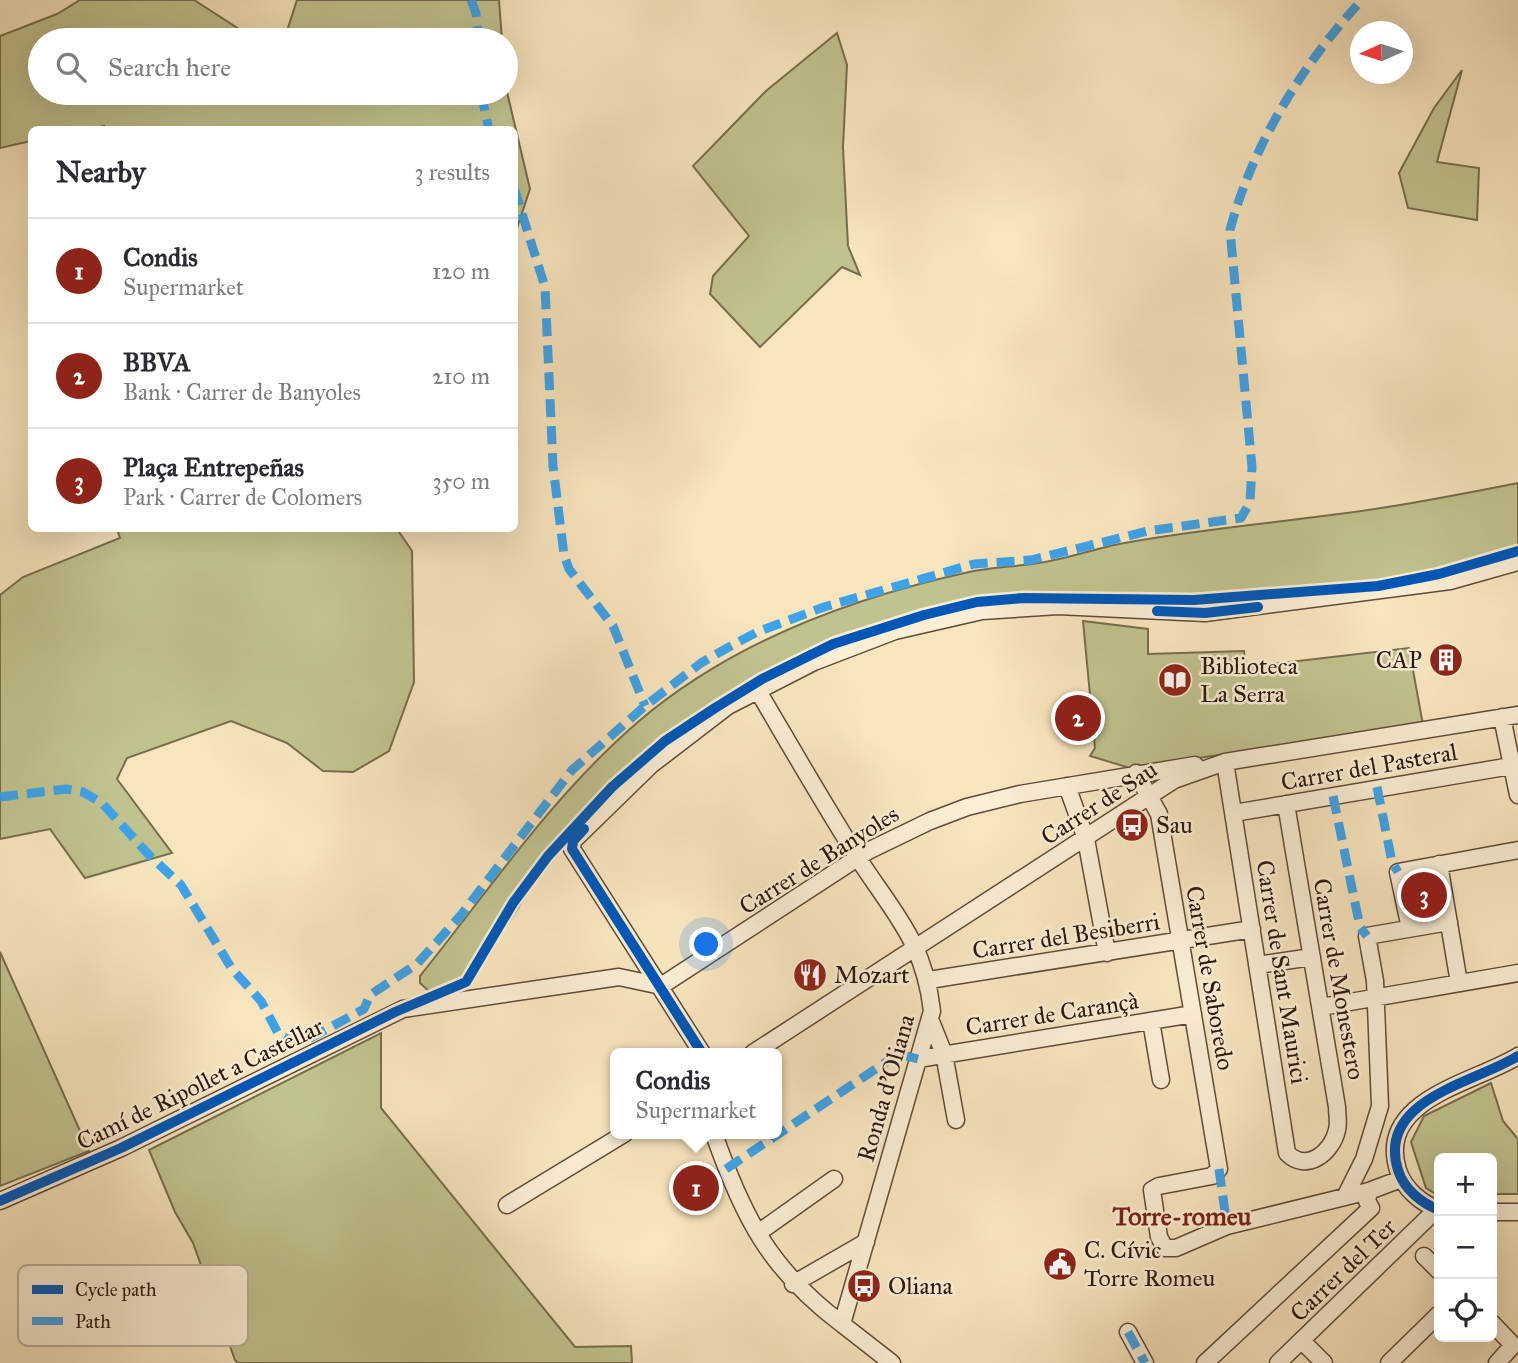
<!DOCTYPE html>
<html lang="en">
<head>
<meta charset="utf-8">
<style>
  :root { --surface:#fff; --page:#f2f2f3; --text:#2b2b33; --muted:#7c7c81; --line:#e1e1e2; --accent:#8f2418 }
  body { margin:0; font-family:"IM FELL Great Primer",serif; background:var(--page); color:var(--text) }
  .controls { position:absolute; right:21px; bottom:21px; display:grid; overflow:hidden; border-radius:10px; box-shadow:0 7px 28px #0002 }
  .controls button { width:63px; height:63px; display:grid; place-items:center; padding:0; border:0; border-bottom:2px solid var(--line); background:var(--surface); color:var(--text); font:35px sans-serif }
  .compass { position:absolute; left:1350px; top:21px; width:63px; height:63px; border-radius:50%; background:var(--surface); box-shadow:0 7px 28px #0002; rotate:267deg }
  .you { position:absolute; left:707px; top:945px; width:24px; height:24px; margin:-18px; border:5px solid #fff; border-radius:50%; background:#1a73e8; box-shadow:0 0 0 10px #1a73e833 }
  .badge { display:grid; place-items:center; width:46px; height:46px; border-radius:50%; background:var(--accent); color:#fff; font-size:23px; font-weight:700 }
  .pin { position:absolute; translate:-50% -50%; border:4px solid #fff; box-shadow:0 2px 7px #0006 }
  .popup { position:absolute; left:610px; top:1048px; width:172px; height:91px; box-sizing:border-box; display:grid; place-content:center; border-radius:10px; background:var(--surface); filter:drop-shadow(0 2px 5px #0005); font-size:23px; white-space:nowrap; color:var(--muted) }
  .popup b { font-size:26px; color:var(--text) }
  .popup::after { content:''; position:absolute; left:50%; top:100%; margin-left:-14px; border:14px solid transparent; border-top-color:var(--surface) }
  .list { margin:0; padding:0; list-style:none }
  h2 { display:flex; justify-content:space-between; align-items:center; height:91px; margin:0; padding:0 28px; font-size:30px }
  h2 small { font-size:23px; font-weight:400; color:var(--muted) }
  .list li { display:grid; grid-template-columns:46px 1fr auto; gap:21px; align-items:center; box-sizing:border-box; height:105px; padding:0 28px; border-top:2px solid var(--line) }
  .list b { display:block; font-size:26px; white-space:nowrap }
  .list p { margin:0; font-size:23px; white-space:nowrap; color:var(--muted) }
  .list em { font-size:23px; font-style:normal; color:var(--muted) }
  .icon { flex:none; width:38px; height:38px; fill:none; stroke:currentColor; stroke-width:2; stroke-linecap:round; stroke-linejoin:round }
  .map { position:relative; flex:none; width:1518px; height:1363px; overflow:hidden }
  .search { position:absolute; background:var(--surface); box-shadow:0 7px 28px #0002; left:28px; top:28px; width:490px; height:77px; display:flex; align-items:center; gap:18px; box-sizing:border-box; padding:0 24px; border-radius:38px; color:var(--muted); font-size:26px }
  .panel { position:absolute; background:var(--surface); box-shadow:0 7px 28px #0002; left:28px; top:126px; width:490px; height:406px; border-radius:10px }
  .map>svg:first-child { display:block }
</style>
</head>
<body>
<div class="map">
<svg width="1518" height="1363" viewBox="0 0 1518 1363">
  <rect width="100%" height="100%" fill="#f8e5be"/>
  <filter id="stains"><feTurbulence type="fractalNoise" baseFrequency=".00286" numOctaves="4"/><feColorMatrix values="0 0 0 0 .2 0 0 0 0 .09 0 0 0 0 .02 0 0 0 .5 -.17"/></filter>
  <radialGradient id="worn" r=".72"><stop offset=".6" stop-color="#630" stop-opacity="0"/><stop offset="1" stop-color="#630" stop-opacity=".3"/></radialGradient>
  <path fill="#c1c38f" stroke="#776d4e" stroke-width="2" d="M 80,0 L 194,0 L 256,40 L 40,40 L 40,93 L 506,93 L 506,88 L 530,189 L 515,234 L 514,130 L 105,130 L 104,126 L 87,130 L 32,130 L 31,141 L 0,148 L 0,36 L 57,14 Z
    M 297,0 L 499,0 L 502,40 L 284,40 Z
    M 837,33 L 847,65 L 843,147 L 848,246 L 860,275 L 842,267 L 760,347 L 710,294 L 713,276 L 749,236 L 693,166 L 766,91 Z
    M 1462,70 L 1437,162 L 1479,168 L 1477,220 L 1408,208 L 1399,173 L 1434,108 Z
    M 1518,483 L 1518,560 L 1473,571 L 1259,599 L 1191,603 L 1052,600 L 975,605 L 921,614 L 849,638 L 728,701 L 597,810 L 552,855 L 466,989 L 432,994 L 420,983 L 420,976 C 490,889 552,796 638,722 C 730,643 851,598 969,572 C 995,566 1023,567 1050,561 C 1077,556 1103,546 1130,542 C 1213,527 1298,521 1381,508 C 1427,501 1472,492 1518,483 Z
    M 117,529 L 397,529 L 412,551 L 414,682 L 389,751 L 353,772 L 323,771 L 287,743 L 231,721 L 127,758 L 117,779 L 172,853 L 85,878 L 50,829 L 0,839 L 0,595 L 23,577 L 120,538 Z
    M 1083,621 L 1148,629 L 1148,654 L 1244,651 L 1246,667 L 1409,648 L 1423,725 L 1130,768 L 1090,756 L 1095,748 Z
    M 1431,872 L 1439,912 L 1416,917 L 1407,878 Z
    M 0,952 L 89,1151 L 0,1186 Z
    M 381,1033 L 381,1108 L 575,1347 L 631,1346 L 632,1363 L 238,1363 L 235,1360 L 193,1243 L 175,1212 L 149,1150 Z
    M 1491,1083 L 1503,1121 L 1518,1139 L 1518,1194 L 1492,1194 L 1492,1158 L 1439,1158 L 1439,1196 L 1426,1188 L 1411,1142 L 1424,1116 Z"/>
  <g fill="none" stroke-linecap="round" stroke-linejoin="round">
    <g stroke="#604a39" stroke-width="19">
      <path id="minor" d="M 758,691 C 791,747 823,803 858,858 C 894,914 924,941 932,1011 L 842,1324 L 892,1363
        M 1502,717 L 1518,795
        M 1225,762 L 1287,1153 C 1306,1173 1332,1153 1337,1130 C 1339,1123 1337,1114 1337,1107 L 1286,804
        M 1136,773 L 1159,814 L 1219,1169 L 1212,1176 L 1159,1186 L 1152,1190 L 1159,1237 L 1165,1248 L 1176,1248 L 1227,1226 L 1369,1191
        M 1067,786 L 1086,839 L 1107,953
        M 1234,813 L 1511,766
        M 1439,864 L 1459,983
        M 1410,928 L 1398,872 L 1518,850
        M 1257,965 L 1312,957
        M 929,980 L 1252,929
        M 661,986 L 868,851 L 930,821 L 967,807 L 1020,794 L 1195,765
        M 1321,1007 L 1518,973
        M 930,1019 L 944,1054 L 956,1120
        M 1151,1021 L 1161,1080
        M 702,1053 L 572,849 L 573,841 L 651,765 L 728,706 L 814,662 L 895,631 L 982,611 L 1058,606 L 1205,613 L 1450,581 L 1518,562
        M 753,1053 L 1174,780 L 1225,762 L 1518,715
        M 918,1059 L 1193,1014
        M 714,1134 C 743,1217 770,1270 842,1324
        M 1345,1197 L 1364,1159 L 1380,1106 L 1375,981 L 1367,936 L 1449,922
        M 0,1201 L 121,1148 L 403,1009 L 619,977 L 661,986
        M 507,1205 L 624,1134
        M 1439,1210 C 1421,1203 1404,1189 1398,1170 C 1376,1099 1475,1083 1518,1056
        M 1492,1212 L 1518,1212
        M 758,1233 L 834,1179
        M 1424,1256 L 1439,1271
        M 793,1284 L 866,1242
        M 1492,1323 L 1513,1345
        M 1128,1332 L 1145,1363
        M 1302,1341 L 1324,1363
        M 1205,1363 L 1371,1208 L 1367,1201 L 1369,1191 L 1401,1179
        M 1278,1363 L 1437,1209
        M 1389,1363 L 1439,1314
        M 1497,1363 L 1513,1345"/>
    </g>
    <use href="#minor" stroke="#faeed5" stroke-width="16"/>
    <path stroke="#3ea2e9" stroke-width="9" stroke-dasharray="18 9" stroke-linecap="butt" d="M 471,0 L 476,13 L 479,40
      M 481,93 L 489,130
      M 514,188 L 545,287 L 553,466 L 564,555 L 569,569 L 613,626 L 645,706
      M 1377,787 L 1392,862 L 1398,872
      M 1333,796 L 1360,927 L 1367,936
      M 0,797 L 66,789 L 83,792 L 102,803 L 149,855 L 181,885 L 232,969 L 261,1001 L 279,1035 L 295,1042 L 307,1040 L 364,1009 L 370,995 L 417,964 L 461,915 L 572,770 L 645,706 L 701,663 L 729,647 L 757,632 L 824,607 L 974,564 L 1031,560 L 1148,531 L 1241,518 L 1250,502 L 1252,467 L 1230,230 C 1252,146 1303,63 1362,0
      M 726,1169 L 898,1054 L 918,1059
      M 1219,1169 L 1227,1226
      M 1128,1332 L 1145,1363"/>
    <g stroke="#faeed5" stroke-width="15">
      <path id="cycleway" d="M 1157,611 L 1205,613 L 1258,607
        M 584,829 L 573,841 L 572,849 L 702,1053
        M 0,1201 L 121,1148 L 395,1012 L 466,982 L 513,903 L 548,856 L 612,787 L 665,741 L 715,708 L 762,679 L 833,644 L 924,615 L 977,602 L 1023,598 L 1194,600 L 1378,586 L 1439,574 L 1518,551
        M 1439,1210 C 1421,1203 1404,1189 1398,1170 C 1376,1099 1475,1083 1518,1056"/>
    </g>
    <use href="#cycleway" stroke="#0057b8" stroke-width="10"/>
  </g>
  <defs>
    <g id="building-disc" transform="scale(1.75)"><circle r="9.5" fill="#8f2418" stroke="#faeed5"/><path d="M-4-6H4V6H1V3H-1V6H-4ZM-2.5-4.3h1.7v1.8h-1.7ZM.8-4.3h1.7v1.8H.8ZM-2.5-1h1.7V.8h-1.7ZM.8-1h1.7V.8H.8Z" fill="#fff"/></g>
    <g id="library-disc" transform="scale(1.75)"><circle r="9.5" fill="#8f2418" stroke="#faeed5"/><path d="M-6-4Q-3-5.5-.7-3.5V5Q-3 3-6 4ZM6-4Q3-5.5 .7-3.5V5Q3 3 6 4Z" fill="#fff"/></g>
    <g id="bus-disc" transform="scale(1.75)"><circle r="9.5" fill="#8f2418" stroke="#faeed5"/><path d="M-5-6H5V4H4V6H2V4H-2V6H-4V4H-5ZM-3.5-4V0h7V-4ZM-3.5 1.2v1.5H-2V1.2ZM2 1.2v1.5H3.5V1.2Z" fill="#fff"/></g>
    <g id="restaurant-disc" transform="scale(1.75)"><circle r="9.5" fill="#8f2418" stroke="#faeed5"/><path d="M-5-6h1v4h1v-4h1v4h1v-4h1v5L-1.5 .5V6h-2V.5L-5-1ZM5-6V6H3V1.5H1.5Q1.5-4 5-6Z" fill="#fff"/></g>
    <g id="civic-disc" transform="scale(1.75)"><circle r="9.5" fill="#8f2418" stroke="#faeed5"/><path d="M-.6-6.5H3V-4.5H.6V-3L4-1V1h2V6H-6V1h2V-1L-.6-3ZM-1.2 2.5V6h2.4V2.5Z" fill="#fff"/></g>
  </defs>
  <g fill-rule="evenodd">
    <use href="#building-disc" x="1446" y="660"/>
    <use href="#library-disc" x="1175" y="680"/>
    <use href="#bus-disc" x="1132" y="825"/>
    <use href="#restaurant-disc" x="810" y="975"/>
    <use href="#civic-disc" x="1060" y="1264"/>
    <use href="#bus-disc" x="864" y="1286"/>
  </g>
  <g text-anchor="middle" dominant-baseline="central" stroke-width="5" stroke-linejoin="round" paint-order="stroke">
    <g font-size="24" fill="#2d170d" stroke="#faeed5" text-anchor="start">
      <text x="1422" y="660" text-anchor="end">CAP</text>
      <text x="1200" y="666">Biblioteca<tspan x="1200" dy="28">La Serra</tspan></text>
      <text x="1156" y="825">Sau</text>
      <text x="834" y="975">Mozart</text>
      <text x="1084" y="1250">C. Cívic<tspan x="1084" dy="28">Torre Romeu</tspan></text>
      <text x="888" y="1286">Oliana</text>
    </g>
    <g font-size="24" fill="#2d170d" stroke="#faeed5">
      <text transform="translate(1369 767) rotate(-10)">Carrer del Pasteral</text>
      <text transform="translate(1099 803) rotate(-33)">Carrer de Sau</text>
      <text transform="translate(819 860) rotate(-32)">Carrer de Banyoles</text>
      <text transform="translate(1066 936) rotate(-9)">Carrer del Besiberri</text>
      <text transform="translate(1282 972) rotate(81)">Carrer de Sant Maurici</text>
      <text transform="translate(1210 978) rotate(80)">Carrer de Saboredo</text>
      <text transform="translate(1339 979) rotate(80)">Carrer de Monestero</text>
      <text transform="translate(1052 1014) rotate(-9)">Carrer de Carançà</text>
      <text transform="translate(200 1084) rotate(-26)">Camí de Ripollet a Castellar</text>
      <text transform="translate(886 1088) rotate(-74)">Ronda d'Oliana</text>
      <text transform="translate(1343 1270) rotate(-44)">Carrer del Ter</text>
    </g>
    <g font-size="26" font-weight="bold" fill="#7a1f14" stroke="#faeed5">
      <text x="1182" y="1216">Torre-romeu</text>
    </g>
  </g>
  <rect x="18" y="1265" width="230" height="81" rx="10" fill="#faeed5" stroke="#bcae99" stroke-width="2"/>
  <rect x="32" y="1285" width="31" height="9" fill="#0057b8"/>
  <rect x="32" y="1317" width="31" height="8" fill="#3ea2e9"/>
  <g font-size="19" fill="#2d170d">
    <text x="75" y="1296">Cycle path</text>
    <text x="75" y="1328">Path</text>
  </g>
  <rect width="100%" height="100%" filter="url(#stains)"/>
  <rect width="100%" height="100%" fill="url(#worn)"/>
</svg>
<div class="controls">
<button>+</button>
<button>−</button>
<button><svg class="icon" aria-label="locate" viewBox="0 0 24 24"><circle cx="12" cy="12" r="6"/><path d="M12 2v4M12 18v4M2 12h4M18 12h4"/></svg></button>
</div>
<svg class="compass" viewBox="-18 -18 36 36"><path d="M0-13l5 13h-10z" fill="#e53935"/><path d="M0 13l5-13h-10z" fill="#7c7c81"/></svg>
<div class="you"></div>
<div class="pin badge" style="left:696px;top:1188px">1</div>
<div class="popup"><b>Condis</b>Supermarket</div>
<div class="pin badge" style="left:1078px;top:718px">2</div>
<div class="pin badge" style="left:1424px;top:895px">3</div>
<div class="search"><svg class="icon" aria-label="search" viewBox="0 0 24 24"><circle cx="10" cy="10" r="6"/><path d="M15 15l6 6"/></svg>Search here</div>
<section class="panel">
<h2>Nearby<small>3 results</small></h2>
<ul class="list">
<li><span class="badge">1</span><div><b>Condis</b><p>Supermarket</p></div><em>120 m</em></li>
<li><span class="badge">2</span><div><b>BBVA</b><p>Bank · Carrer de Banyoles</p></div><em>210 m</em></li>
<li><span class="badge">3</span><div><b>Plaça Entrepeñas</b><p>Park · Carrer de Colomers</p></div><em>350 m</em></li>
</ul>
</section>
</div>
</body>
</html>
